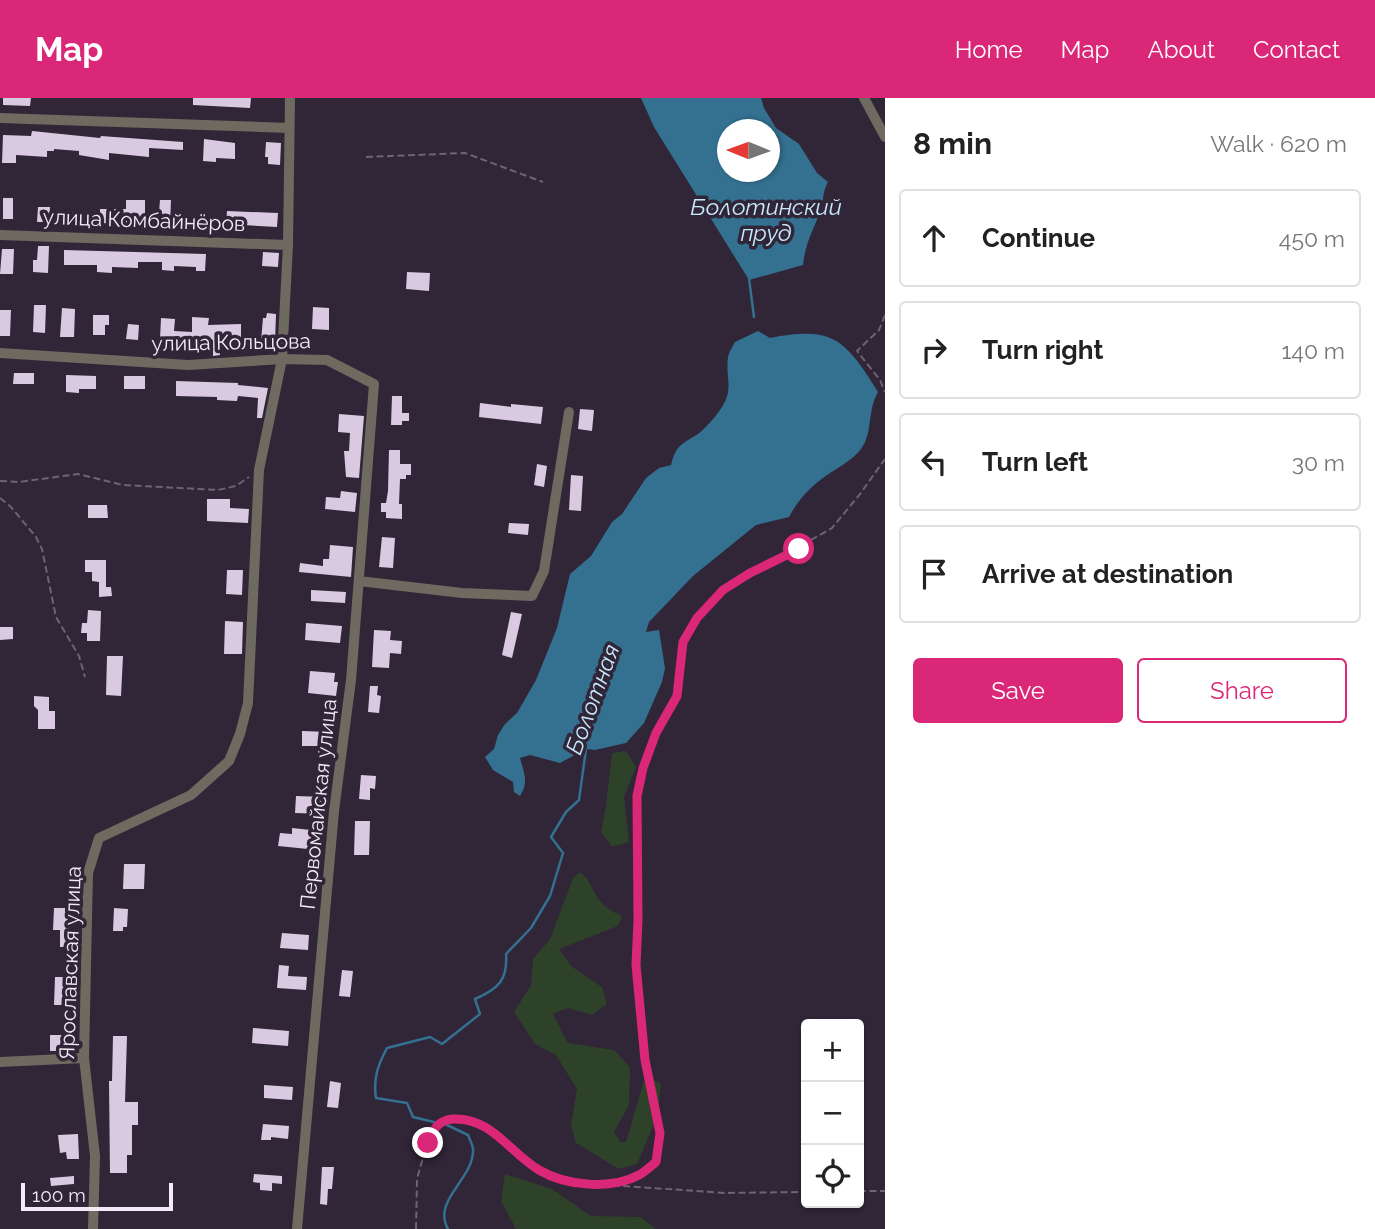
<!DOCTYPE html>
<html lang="en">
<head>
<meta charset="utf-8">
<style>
  :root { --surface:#fff; --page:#f2f2f2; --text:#222; --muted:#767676; --line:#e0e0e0; --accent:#db2777 }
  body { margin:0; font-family:Raleway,sans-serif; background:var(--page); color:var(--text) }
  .controls { position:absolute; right:21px; bottom:21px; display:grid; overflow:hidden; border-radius:7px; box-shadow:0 2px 5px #0004 }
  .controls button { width:63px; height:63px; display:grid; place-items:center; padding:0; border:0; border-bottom:2px solid var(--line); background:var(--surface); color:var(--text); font:35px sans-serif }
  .compass { position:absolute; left:717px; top:21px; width:63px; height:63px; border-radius:50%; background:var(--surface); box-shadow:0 2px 5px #0004; rotate:271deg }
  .scale { position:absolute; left:21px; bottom:18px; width:152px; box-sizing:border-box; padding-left:7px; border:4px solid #f2ebf7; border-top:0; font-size:19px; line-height:24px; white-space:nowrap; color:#f2ebf7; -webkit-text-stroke:5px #312538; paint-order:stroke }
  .stop { position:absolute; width:21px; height:21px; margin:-16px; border:5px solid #db2777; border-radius:50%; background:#fff }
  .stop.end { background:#db2777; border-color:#fff; box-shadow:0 2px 7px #0008 }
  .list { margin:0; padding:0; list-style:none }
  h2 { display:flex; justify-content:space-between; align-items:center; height:91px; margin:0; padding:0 28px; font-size:30px }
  h2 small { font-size:23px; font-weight:400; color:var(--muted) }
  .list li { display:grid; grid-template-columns:46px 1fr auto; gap:21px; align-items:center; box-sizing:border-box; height:98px; margin:0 14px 14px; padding:0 14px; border:2px solid var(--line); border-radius:7px }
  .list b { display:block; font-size:26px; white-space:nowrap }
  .list em { font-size:23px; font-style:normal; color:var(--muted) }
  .actions { display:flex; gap:14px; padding:21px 28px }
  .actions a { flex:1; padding:16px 0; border:2px solid var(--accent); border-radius:7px; text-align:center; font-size:24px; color:var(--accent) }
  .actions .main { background:var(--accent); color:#fff }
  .icon { flex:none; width:38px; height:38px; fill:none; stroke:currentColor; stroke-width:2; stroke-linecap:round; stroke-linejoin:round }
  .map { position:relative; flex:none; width:885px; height:1131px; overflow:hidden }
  header { display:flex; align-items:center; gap:42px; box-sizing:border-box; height:98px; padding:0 35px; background:var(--accent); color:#fff }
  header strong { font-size:33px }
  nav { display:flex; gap:38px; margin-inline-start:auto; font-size:24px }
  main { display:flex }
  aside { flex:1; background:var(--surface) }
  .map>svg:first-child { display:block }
</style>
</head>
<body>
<header>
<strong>Map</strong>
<nav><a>Home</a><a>Map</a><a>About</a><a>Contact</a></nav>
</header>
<main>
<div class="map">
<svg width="885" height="1131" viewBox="0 0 885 1131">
  <rect width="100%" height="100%" fill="#312538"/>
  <path fill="#2d4228" d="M 626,653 L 636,669 L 624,699 L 629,744 L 612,749 L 601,734 L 606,708 L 612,655 Z
    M 580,774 C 590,781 590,788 596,797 C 602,808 611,813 622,818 L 618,828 L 559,851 L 571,868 L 602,889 L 607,906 L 592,917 L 568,910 L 553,916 L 568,945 L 614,952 L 630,969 L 629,1007 L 614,1034 L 620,1044 L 626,1044 L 645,979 L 661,985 L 657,1019 L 637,1066 L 619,1071 L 576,1045 L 571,1028 L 577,991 L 556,957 L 535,946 L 514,914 L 531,887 L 533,861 L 550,841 L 573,780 Z
    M 505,1076 L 552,1091 L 591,1118 L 641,1119 L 656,1131 L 516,1131 L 501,1103 Z"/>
  <path fill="#347090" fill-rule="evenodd" d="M 641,0 L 761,0 L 764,10 L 776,30 L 799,46 L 817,75 L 828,84 C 822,95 824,101 821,111 C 813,134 806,142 803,167 L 749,182 L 654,29 ZM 727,32 L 769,32 L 769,74 L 727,74 Z
    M 758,233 L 770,240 C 833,228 845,241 878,294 C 867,313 873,335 861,351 C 852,362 841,368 830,375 C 812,387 799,400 789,419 L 756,427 L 693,478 L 649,524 L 646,534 L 659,532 L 665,570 L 662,584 L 644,625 L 626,645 L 595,652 L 586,651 L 560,665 L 530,657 L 520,660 C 524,675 529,684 520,698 L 514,694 L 513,684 L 493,672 L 485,659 L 494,651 L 498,637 L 505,626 L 517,615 L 536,582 L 557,530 L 570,476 L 591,458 L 612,424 L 622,416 L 646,380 L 659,370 L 671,367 C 676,347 682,346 698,336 C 703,333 717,317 720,312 C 735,291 725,280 728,259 C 729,254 733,248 735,244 Z"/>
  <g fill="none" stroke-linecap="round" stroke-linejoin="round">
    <path stroke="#347090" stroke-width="2.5" d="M 749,180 L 754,219
      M 434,1024 L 413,1019 L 407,1005 L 376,1000 C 373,980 378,967 387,950 L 430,939 L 442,946 L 480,916 L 475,901 C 498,891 508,882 506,856 L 531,830 L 550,798 L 563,755 L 551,739 L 566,714 L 579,702 L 586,651
      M 447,1027 L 468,1037 C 470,1042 474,1049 473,1054 C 472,1082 432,1103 448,1131"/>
  </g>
  <path fill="#d9cae2" d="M 3,0 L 31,0 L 30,8 L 3,7 Z
    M 193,0 L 251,0 L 250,10 L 193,7 Z
    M 32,33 L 100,40 L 101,38 L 183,44 L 183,52 L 149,50 L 149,59 L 109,55 L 109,62 L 79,57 L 79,53 L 54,51 L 54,53 L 47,53 L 47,59 L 16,57 L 16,65 L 2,65 L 3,37 L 31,38 Z
    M 204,41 L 235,45 L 235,61 L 216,60 L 216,64 L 203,63 Z
    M 266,44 L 281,45 L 280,67 L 268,66 L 268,59 L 265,59 Z
    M 3,100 L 13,100 L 13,121 L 3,121 Z
    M 126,102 L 145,102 L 145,127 L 100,125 L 100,111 L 126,111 Z
    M 160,102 L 171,102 L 170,127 L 158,127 Z
    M 38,109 L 50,109 L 49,124 L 37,124 Z
    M 227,113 L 278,115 L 277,129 L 226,126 Z
    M 64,114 L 84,115 L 83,125 L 64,124 Z
    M 38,148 L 49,148 L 48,175 L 33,174 L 33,162 L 37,162 Z
    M 2,151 L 14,151 L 13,176 L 0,176 Z
    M 64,152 L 206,156 L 205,173 L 196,173 L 196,169 L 174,168 L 174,173 L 162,172 L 162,164 L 138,164 L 138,170 L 112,169 L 112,175 L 97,174 L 97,167 L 64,167 Z
    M 263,154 L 279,155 L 278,169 L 262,168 Z
    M 407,174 L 430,175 L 429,193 L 406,191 Z
    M 34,207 L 46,207 L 45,235 L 33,234 Z
    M 313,209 L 329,210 L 329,232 L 312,231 Z
    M 62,210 L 75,211 L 74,239 L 60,239 Z
    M 0,212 L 11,212 L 10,238 L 0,238 Z
    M 267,215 L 276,216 L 275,244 L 261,243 L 263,220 L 266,220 Z
    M 93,217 L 109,217 L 109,227 L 105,227 L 105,237 L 93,237 Z
    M 192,219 L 209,220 L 208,227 L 241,226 L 241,242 L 220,242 L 220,257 L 213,258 L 213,242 L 191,241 L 191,244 L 160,241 L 161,220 L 175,221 L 174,233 L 192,234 Z
    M 128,226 L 139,227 L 138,242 L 126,241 Z
    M 14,275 L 34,275 L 34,286 L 13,286 Z
    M 66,277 L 96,278 L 96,291 L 79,291 L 79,295 L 66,294 Z
    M 124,278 L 145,278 L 145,291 L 124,291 Z
    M 176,283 L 238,285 L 238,287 L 268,290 L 262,320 L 257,320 L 258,300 L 238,298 L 237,303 L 217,302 L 217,299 L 176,298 Z
    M 392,298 L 402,298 L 402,315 L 409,315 L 409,323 L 402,323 L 402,327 L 391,327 Z
    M 480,305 L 511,309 L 511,306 L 543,309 L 541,326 L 479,319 Z
    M 580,311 L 594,312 L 592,333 L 578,331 Z
    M 339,316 L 364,318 L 359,380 L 346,379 L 344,353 L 349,353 L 350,335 L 338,334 Z
    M 389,352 L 400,352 L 400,366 L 411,366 L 411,377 L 406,377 L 406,381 L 400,381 L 399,406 L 402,406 L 402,421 L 386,420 L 386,414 L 381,414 L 381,405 L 386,405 L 388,393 Z
    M 537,366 L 547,368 L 544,389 L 534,387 Z
    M 571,377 L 583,378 L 581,413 L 569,412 Z
    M 341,393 L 357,395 L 355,414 L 325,411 L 326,399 L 340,400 Z
    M 207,401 L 230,401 L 230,410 L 249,411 L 248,425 L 207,423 Z
    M 88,407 L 107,407 L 108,420 L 88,420 Z
    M 509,425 L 529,426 L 528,437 L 508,435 Z
    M 382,439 L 395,440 L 393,470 L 379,469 Z
    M 330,447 L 353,449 L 351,479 L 299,474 L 300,465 L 323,468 L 323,461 L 329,461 Z
    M 85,462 L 106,462 L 106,489 L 111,489 L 112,498 L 99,499 L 99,484 L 92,483 L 92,474 L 85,474 Z
    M 227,472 L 243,472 L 242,497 L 226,496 Z
    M 311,492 L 346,494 L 345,505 L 311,503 Z
    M 88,512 L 101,513 L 100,543 L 87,543 L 87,535 L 81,535 L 82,525 L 87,525 Z
    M 511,514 L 522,516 L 512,560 L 502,557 Z
    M 225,523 L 243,524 L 242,556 L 224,556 Z
    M 306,525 L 342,528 L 340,545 L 305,542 Z
    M 0,529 L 13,529 L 13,541 L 0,542 Z
    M 374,532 L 391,533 L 390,542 L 402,543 L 401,556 L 390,555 L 389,570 L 372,569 Z
    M 107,558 L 123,558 L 121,598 L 106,597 Z
    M 310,573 L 335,575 L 334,584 L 338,584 L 336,598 L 308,595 Z
    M 370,588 L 378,588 L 377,597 L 381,598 L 379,615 L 368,614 Z
    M 34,598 L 49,599 L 49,613 L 55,613 L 55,631 L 38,631 L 38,612 L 34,608 Z
    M 302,633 L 331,634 L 331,656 L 318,656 L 318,648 L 302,648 Z
    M 361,677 L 376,678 L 375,691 L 370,690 L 370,702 L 359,701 Z
    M 296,698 L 326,699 L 325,716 L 295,715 Z
    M 355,723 L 370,723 L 369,757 L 354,757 Z
    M 292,730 L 320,733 L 318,752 L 278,748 L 280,735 L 292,736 Z
    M 124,766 L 145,766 L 144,791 L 123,791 Z
    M 54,810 L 69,810 L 68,849 L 60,849 L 60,832 L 53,832 Z
    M 114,810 L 128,811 L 127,829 L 123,829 L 123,833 L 113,833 Z
    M 282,835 L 309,837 L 308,852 L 280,850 Z
    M 279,867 L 289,868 L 288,878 L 307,879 L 306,892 L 277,890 Z
    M 342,872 L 353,873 L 350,899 L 339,898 Z
    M 55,879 L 69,879 L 68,907 L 54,907 Z
    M 253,930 L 289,933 L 288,948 L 252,945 Z
    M 50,937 L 67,937 L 67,953 L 50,953 Z
    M 113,938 L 127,938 L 125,1004 L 138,1004 L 138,1027 L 132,1027 L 132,1057 L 127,1057 L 127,1075 L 110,1075 L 109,983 L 112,983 Z
    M 330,983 L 341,985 L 338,1010 L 327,1009 Z
    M 264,987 L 293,989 L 292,1002 L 264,1000 Z
    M 263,1026 L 289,1028 L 288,1041 L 271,1039 L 271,1042 L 261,1042 Z
    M 78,1036 L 79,1061 L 67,1061 L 66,1054 L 60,1055 L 58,1037 Z
    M 322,1069 L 334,1069 L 332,1091 L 328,1091 L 327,1107 L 320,1106 Z
    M 254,1076 L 282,1078 L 282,1086 L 272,1085 L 272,1093 L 260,1092 L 260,1085 L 253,1084 Z
    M 74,1078 L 74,1086 L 51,1088 L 50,1080 Z"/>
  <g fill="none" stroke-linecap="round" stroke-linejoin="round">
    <path stroke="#6d6374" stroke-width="2" stroke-dasharray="7 3.5" stroke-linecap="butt" d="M 366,59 L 465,55 L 543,84
      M 885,217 L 879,232 L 857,253 L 880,282 L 885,294
      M 0,383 L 19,384 L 78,376 L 123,387 L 218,392 L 236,388 L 249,379
      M 0,400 L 11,409 L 36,439 L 42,451 L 56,519 L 79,558 L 85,579
      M 615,1086 L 640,1077 L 656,1064 L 660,1035 L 645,962 L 636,867 L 638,823 L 637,698 L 643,670 L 656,635 L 677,598 L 683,544 L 697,520 L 723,492 L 832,430 L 860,396 L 885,361
      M 859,1093 L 885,1093
      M 416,1131 L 417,1081 L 427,1045 L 437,1028 L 442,1023 L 449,1022 L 468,1021 L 493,1033 L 540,1072 L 567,1084 L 724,1095 L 806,1094"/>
    <path stroke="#6e6a60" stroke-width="10" d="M 864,0 L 885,39
      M 0,20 L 289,30
      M 0,137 L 288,147
      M 0,255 L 188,267 L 282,261 L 327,262 L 374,286 L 351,582 L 334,713 L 297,1131
      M 359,483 L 462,495 L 532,498 L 544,473 L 569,314
      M 0,964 L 84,960
      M 93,1131 L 95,1058 L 84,960 L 88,775 L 99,740 L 191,697 L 229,663 L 240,636 L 248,605 L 259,372 L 282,261 L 288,147 L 290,0"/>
  </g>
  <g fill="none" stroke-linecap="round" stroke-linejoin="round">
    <path stroke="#db2777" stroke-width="9" d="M 428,1045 C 433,1032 438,1022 453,1021 C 491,1019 510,1055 539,1072 C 566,1088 611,1092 639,1077 C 645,1074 651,1068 656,1064 L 660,1035 L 645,962 L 636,867 L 638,822 L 637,698 L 643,670 L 656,635 L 677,598 L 683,544 L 697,520 L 723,492 L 750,475 L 799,451"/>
  </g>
  <g text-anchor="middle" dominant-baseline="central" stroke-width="7" stroke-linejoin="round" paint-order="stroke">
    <g font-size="21" fill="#f2ebf7" stroke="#312538">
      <text transform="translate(144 122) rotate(2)">улица Комбайнёров</text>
      <text transform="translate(231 244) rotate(-1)">улица Кольцова</text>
      <text transform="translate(318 706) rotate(-84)">Первомайская улица</text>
      <text transform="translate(70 865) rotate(-88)">Ярославская улица</text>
    </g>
    <g font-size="23" font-style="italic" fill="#c8e9fd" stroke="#312538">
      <text x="766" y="108">Болотинский<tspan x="766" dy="26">пруд</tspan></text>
      <text transform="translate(592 601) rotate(-70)">Болотная</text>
    </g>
  </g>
</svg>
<div class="controls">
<button>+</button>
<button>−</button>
<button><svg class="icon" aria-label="locate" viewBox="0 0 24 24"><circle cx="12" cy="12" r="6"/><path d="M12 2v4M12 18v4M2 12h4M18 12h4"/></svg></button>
</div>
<svg class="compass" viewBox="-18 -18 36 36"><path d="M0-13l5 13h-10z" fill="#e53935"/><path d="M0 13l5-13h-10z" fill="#767676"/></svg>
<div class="scale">100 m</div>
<div class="stop" style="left:799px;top:451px"></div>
<div class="stop end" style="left:428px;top:1045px"></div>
</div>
<aside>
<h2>8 min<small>Walk · 620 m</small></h2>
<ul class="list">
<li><svg class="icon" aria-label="ahead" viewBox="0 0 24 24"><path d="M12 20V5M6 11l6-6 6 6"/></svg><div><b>Continue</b></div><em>450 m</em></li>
<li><svg class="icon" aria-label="right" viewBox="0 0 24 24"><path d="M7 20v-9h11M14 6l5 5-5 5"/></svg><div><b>Turn right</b></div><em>140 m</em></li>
<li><svg class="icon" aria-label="left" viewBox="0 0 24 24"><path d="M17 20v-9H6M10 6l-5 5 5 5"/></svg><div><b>Turn left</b></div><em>30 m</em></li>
<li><svg class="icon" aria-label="arrive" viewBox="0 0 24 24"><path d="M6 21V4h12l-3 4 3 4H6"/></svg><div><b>Arrive at destination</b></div></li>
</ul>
<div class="actions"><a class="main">Save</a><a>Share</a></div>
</aside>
</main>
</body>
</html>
